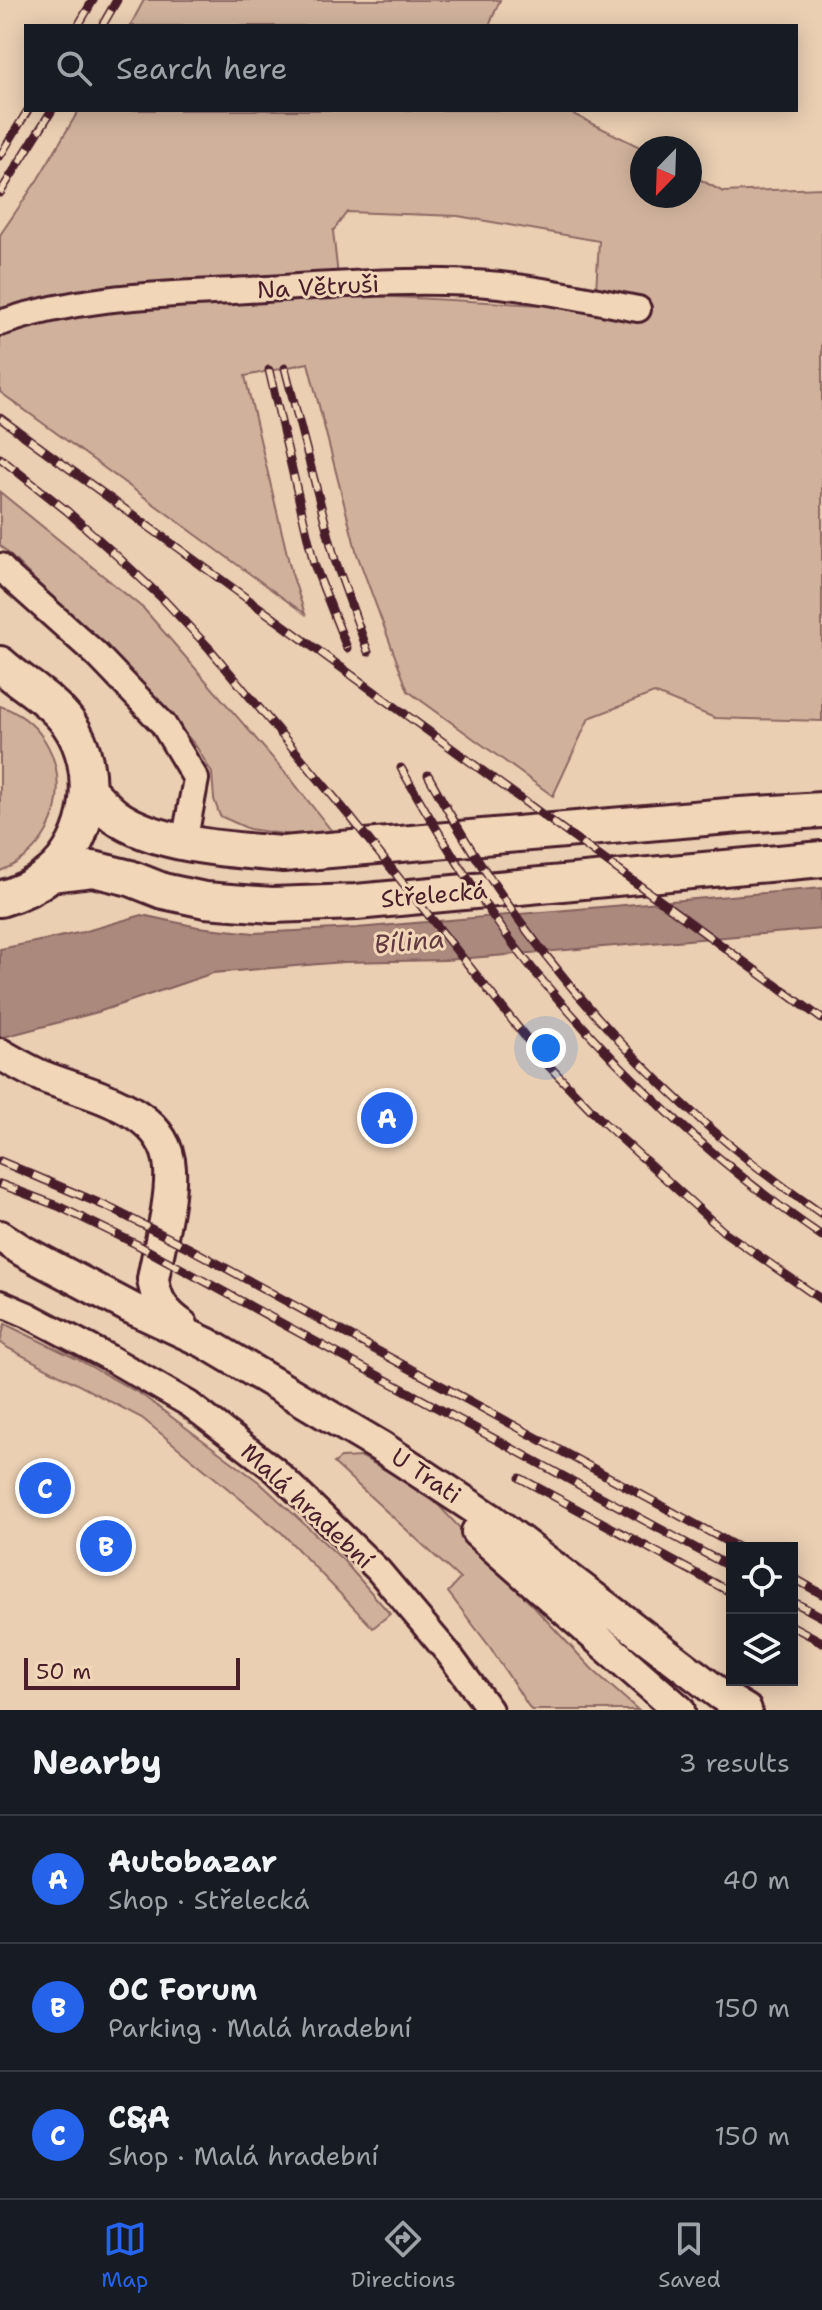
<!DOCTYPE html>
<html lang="en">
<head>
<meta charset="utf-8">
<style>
  :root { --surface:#171b24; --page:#242831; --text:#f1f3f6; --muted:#9ea1a6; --line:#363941; --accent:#2563eb }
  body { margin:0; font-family:"Shantell Sans",sans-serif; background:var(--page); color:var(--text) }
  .controls { position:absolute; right:24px; bottom:24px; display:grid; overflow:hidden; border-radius:0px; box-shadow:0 4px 20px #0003 }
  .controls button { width:72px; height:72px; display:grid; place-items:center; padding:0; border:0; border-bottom:2px solid var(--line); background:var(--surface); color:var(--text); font:40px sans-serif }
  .compass { position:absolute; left:630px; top:136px; width:72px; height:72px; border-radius:50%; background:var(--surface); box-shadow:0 4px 20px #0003; rotate:203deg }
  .scale { position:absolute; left:24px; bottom:20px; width:216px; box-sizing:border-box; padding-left:8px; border:4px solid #4a1f2b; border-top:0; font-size:22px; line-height:28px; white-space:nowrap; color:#4a1f2b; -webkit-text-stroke:6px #f1d6b8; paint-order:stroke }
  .you { position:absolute; left:546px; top:1048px; width:28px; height:28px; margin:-20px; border:6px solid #fff; border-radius:50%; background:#1a73e8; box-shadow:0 0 0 12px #1a73e833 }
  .badge { display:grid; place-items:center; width:52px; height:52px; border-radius:50%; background:var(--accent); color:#fff; font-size:26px; font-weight:700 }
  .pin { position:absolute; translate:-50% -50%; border:4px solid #fff; box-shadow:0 2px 8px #0006 }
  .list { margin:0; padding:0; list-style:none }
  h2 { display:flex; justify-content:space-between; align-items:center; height:104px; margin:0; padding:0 32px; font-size:34px }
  h2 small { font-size:26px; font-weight:400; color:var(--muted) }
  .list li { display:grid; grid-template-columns:52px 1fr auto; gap:24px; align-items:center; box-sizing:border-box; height:128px; padding:0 32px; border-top:2px solid var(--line) }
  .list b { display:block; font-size:30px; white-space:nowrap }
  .list p { margin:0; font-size:26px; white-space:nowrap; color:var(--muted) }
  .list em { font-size:26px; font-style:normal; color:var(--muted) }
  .icon { flex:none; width:44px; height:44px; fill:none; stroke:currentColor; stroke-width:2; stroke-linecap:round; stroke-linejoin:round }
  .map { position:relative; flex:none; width:822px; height:1710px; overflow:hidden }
  .search { position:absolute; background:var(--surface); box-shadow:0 4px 20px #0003; left:24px; right:24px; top:24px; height:88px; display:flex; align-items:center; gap:20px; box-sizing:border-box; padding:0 28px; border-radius:0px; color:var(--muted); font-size:30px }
  .sheet { height:488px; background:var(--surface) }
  nav { display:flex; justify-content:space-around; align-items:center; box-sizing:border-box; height:112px; border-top:2px solid var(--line); background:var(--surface); font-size:22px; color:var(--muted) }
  nav a { display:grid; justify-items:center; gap:4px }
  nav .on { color:var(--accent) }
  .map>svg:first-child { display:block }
</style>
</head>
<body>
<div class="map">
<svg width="822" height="1710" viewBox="0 0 822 1710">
  <rect width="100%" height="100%" fill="#eacfb2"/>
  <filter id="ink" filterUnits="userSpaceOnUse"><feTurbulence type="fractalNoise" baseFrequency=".0125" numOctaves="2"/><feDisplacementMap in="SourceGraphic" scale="16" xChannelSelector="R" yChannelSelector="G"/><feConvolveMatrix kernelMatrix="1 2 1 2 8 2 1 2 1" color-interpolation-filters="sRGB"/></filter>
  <g filter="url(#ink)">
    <path fill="#d0b29c" stroke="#8d6864" stroke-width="2" fill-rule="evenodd" d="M 144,0 L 500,0 L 489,26 L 130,26 Z
      M 79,110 L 565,110 L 642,148 L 642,196 L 690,196 L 690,174 L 723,192 L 822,188 L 822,721 L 715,718 L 654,693 L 589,718 L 553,796 L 408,691 L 357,554 L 308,363 L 245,376 L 291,571 L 305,614 L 0,392 L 0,235 L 38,179 ZM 347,212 L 458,216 L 599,241 L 595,308 L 340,294 L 333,231 Z
      M 0,492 L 144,609 L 290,778 L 334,834 L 297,836 L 249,829 L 220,816 L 214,799 L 212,773 L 196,746 L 173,719 L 0,545 Z
      M 0,706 C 78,732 76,843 0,871 Z
      M 5,1324 L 77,1359 L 142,1395 L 259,1482 L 343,1560 L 390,1614 L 373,1628 L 282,1533 L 142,1418 L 8,1348 L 0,1342 Z
      M 362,1457 L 428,1494 L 593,1670 L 638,1710 L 531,1710 L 490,1647 L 448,1592 L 460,1579 L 334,1463 L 341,1458 Z"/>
    <path fill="#ab897d" stroke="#845f5c" stroke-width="2" d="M 822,888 L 822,929 L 445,960 L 343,962 L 213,973 L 98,1012 L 0,1038 L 0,949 L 83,932 L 142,915 L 198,927 L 254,933 L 357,928 Z"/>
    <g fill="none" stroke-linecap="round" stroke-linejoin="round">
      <g stroke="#4a1f2b" stroke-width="30">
        <path id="minor" d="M 0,323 C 78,297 152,295 233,291 C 322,286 412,277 500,285 C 546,290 592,300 638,309
          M 0,566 L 11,578 L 96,654 L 163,724 L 196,779 L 184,843
          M 0,1303 L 28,1315 L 108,1357 L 189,1404 L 275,1470 L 378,1570 L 448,1653 L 490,1710"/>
      </g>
      <g stroke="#4a1f2b" stroke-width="36">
        <path id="tertiary" d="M 0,1054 C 14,1062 29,1071 44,1077 C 89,1095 167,1108 170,1169 C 172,1201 159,1246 153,1279 C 156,1301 164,1312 182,1325
          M 0,1236 L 23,1251 L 131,1308 L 206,1343 L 383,1448 L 491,1519 L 721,1695 L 746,1710
          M 477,1532 L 679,1710"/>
      </g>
      <g stroke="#4a1f2b" stroke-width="40">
        <path id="secondary" d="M 0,664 C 23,685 51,699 69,724 C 100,768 92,841 49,875 C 35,886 17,894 0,899
          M 88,790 C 97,799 106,809 115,816 C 156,846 234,850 283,854 L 740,815 L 822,810
          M 50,874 L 93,869 L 130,878 L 163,891 L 205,900 L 272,905 L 356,902 L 822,859"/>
      </g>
      <use href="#minor" stroke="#f1d6b8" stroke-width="24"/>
      <use href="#tertiary" stroke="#f1d6b8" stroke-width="30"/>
      <use href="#secondary" stroke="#f1d6b8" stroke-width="34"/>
      <g stroke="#4a1f2b" stroke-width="9">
        <path id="rail" d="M 78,26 L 93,0
          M 102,26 L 117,0
          M 0,156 L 28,110
          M 0,193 L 52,110
          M 285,368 L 335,560 L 368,652
          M 269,370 L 314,564 L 347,648
          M 0,418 L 822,1019
          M 0,458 L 67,511 L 116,555 L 164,600 L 209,648 L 352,819 L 547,1064 L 603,1122 L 723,1231 L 822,1300
          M 401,768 C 441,838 484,909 535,972 C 619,1072 714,1163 822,1236
          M 428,775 C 522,950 658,1103 822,1214
          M 0,1161 L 108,1207 L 189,1248 L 739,1548
          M 0,1184 L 58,1206 L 136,1244 L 732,1568
          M 520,1478 L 732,1593
          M 792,1577 L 822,1594
          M 792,1601 L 822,1617
          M 792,1626 L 822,1642"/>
      </g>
      <use href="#rail" stroke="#f1d6b8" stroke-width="6" stroke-dasharray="18" stroke-linecap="butt"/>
    </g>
  </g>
  <g text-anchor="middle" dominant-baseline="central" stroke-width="6" stroke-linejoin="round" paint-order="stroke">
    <g font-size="24" fill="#4a1f2b" stroke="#f1d6b8">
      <text transform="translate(318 287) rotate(-3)">Na Větruši</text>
      <text transform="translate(434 895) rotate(-5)">Střelecká</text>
      <text transform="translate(426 1476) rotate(34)">U Trati</text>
      <text transform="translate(307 1506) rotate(43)">Malá hradební</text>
    </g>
    <g font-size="26" font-style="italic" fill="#623a40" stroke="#f1d6b8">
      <text transform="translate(409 941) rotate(-5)">Bílina</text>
    </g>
  </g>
</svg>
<div class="controls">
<button><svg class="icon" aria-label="locate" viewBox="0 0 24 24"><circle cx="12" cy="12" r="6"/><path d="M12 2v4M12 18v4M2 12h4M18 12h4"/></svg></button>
<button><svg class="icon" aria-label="layers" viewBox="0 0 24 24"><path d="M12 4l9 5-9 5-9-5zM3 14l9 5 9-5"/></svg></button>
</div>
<svg class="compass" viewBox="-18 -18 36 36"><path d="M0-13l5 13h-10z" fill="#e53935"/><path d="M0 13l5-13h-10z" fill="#9ea1a6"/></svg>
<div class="scale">50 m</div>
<div class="you"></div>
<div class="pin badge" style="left:387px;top:1118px">A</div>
<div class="pin badge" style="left:106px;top:1546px">B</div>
<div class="pin badge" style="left:45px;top:1488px">C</div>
<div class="search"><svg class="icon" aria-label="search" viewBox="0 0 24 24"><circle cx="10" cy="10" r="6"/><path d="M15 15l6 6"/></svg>Search here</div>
</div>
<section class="sheet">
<h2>Nearby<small>3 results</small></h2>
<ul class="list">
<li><span class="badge">A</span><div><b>Autobazar</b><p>Shop · Střelecká</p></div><em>40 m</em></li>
<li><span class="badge">B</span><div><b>OC Forum</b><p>Parking · Malá hradební</p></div><em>150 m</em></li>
<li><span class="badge">C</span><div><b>C&amp;A</b><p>Shop · Malá hradební</p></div><em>150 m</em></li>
</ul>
</section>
<nav>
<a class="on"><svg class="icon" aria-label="map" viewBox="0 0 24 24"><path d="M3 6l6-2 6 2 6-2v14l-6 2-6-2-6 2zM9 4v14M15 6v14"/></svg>Map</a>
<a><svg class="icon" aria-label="directions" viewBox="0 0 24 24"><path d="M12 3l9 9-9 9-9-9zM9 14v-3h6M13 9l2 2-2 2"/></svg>Directions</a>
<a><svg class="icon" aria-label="saved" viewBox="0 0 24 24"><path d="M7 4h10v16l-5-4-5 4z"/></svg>Saved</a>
</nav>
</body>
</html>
